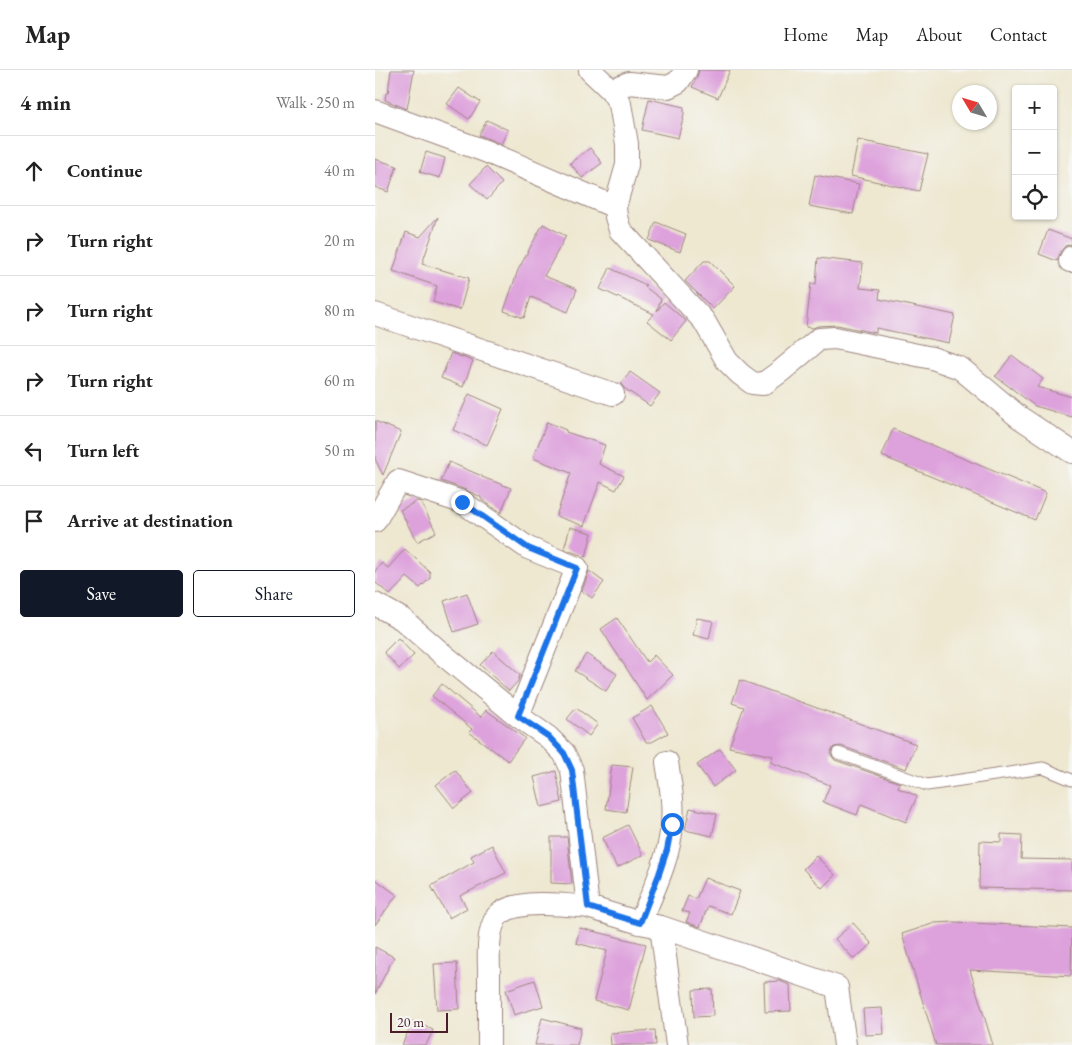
<!DOCTYPE html>
<html lang="en">
<head>
<meta charset="utf-8">
<style>
  :root { --surface:#fff; --page:#f2f2f2; --text:#222; --muted:#767676; --line:#e0e0e0; --accent:#111827 }
  body { margin:0; font-family:"EB Garamond",serif; background:var(--page); color:var(--text) }
  .controls { position:absolute; right:15px; top:15px; display:grid; overflow:hidden; border-radius:5px; box-shadow:0 1px 4px #0004 }
  .controls button { width:45px; height:45px; display:grid; place-items:center; padding:0; border:0; border-bottom:1px solid var(--line); background:var(--surface); color:var(--text); font:25px sans-serif }
  .compass { position:absolute; left:577px; top:15px; width:45px; height:45px; border-radius:50%; background:var(--surface); box-shadow:0 1px 4px #0004; rotate:308deg }
  .scale { position:absolute; left:15px; bottom:12px; width:58px; box-sizing:border-box; padding-left:5px; border:2px solid #4a1f2b; border-top:0; font-size:14px; line-height:18px; white-space:nowrap; color:#4a1f2b; -webkit-text-stroke:4px #f6f6f2; paint-order:stroke }
  .stop { position:absolute; width:15px; height:15px; margin:-11px; border:4px solid #1a73e8; border-radius:50%; background:#fff }
  .stop.end { background:#1a73e8; border-color:#fff; box-shadow:0 1px 5px #0008 }
  .list { margin:0; padding:0; list-style:none }
  h2 { display:flex; justify-content:space-between; align-items:center; height:65px; margin:0; padding:0 20px; font-size:21px }
  h2 small { font-size:16px; font-weight:400; color:var(--muted) }
  .list li { display:grid; grid-template-columns:32px 1fr auto; gap:15px; align-items:center; box-sizing:border-box; height:70px; padding:0 20px; border-top:1px solid var(--line) }
  .list b { display:block; font-size:19px; white-space:nowrap }
  .list em { font-size:16px; font-style:normal; color:var(--muted) }
  .actions { display:flex; gap:10px; padding:15px 20px }
  .actions a { flex:1; padding:11px 0; border:1px solid var(--accent); border-radius:5px; text-align:center; font-size:18px; color:var(--accent) }
  .actions .main { background:var(--accent); color:#fff }
  .icon { flex:none; width:28px; height:28px; fill:none; stroke:currentColor; stroke-width:2; stroke-linecap:round; stroke-linejoin:round }
  .map { position:relative; flex:none; width:697px; height:975px; overflow:hidden }
  header { display:flex; align-items:center; gap:30px; box-sizing:border-box; height:70px; padding:0 25px; background:var(--surface); border-bottom:1px solid var(--line) }
  header strong { font-size:24px }
  nav { display:flex; gap:28px; margin-inline-start:auto; font-size:18px }
  main { display:flex }
  aside { flex:1; background:var(--surface) }
  .map>svg:first-child { display:block }
</style>
</head>
<body>
<header>
<strong>Map</strong>
<nav><a>Home</a><a>Map</a><a>About</a><a>Contact</a></nav>
</header>
<main>
<aside>
<h2>4 min<small>Walk · 250 m</small></h2>
<ul class="list">
<li><svg class="icon" aria-label="ahead" viewBox="0 0 24 24"><path d="M12 20V5M6 11l6-6 6 6"/></svg><div><b>Continue</b></div><em>40 m</em></li>
<li><svg class="icon" aria-label="right" viewBox="0 0 24 24"><path d="M7 20v-9h11M14 6l5 5-5 5"/></svg><div><b>Turn right</b></div><em>20 m</em></li>
<li><svg class="icon" aria-label="right" viewBox="0 0 24 24"><path d="M7 20v-9h11M14 6l5 5-5 5"/></svg><div><b>Turn right</b></div><em>80 m</em></li>
<li><svg class="icon" aria-label="right" viewBox="0 0 24 24"><path d="M7 20v-9h11M14 6l5 5-5 5"/></svg><div><b>Turn right</b></div><em>60 m</em></li>
<li><svg class="icon" aria-label="left" viewBox="0 0 24 24"><path d="M17 20v-9H6M10 6l-5 5 5 5"/></svg><div><b>Turn left</b></div><em>50 m</em></li>
<li><svg class="icon" aria-label="arrive" viewBox="0 0 24 24"><path d="M6 21V4h12l-3 4 3 4H6"/></svg><div><b>Arrive at destination</b></div></li>
</ul>
<div class="actions"><a class="main">Save</a><a>Share</a></div>
</aside>
<div class="map">
<svg width="697" height="975" viewBox="0 0 697 975">
  <rect width="100%" height="100%" fill="#f6f6f2"/>
  <filter id="ink" filterUnits="userSpaceOnUse"><feTurbulence type="fractalNoise" baseFrequency=".02" numOctaves="2"/><feDisplacementMap in="SourceGraphic" scale="10" xChannelSelector="R" yChannelSelector="G"/><feConvolveMatrix kernelMatrix="1 2 1 2 8 2 1 2 1" color-interpolation-filters="sRGB"/></filter>
  <filter id="wash" filterUnits="userSpaceOnUse"><feTurbulence type="fractalNoise" baseFrequency=".0096" numOctaves="4" result="noise"/><feDisplacementMap in="SourceGraphic" scale="20" xChannelSelector="R" yChannelSelector="G"/><feGaussianBlur stdDeviation="1.12" result="paint"/><feColorMatrix in="noise" values="0 0 0 0 0 0 0 0 0 0 0 0 0 0 0 0 0 1.4 0 .05"/><feComposite in="paint" operator="in"/></filter>
  <g filter="url(#wash)">
    <rect width="100%" height="100%" fill="#eee8d1"/>
    <g id="blocks">
      <path fill="#dda1dc" d="M 16,0 L 39,0 L 32,39 L 10,30 L 11,23 L 13,23 Z
        M 324,0 L 355,0 L 343,28 L 317,17 L 322,7 Z
        M 84,18 L 105,32 L 94,49 L 72,34 Z
        M 274,29 L 309,37 L 309,44 L 303,68 L 267,60 Z
        M 112,50 L 133,60 L 126,74 L 104,65 Z
        M 483,70 L 553,84 L 544,121 L 476,106 Z
        M 215,78 L 227,93 L 207,108 L 195,93 Z
        M 51,82 L 70,88 L 65,108 L 45,102 Z
        M 0,89 L 22,96 L 13,122 L 0,117 Z
        M 111,97 L 127,113 L 112,130 L 95,114 Z
        M 440,105 L 484,114 L 478,144 L 434,136 Z
        M 63,147 L 47,194 L 94,208 L 85,240 L 58,232 L 62,216 L 18,201 L 31,162 L 45,167 Z
        M 281,152 L 311,164 L 305,182 L 274,170 Z
        M 168,154 L 191,166 L 169,206 L 202,219 L 193,242 L 156,227 L 149,248 L 129,241 L 143,200 Z
        M 673,160 L 697,169 L 697,174 L 690,176 L 686,181 L 682,191 L 664,184 Z
        M 443,188 L 488,193 L 485,218 L 505,220 L 504,229 L 580,245 L 574,273 L 501,258 L 501,263 L 462,255 L 443,256 L 438,258 L 431,257 L 436,213 L 441,214 Z
        M 329,191 L 335,191 L 360,216 L 338,239 L 310,211 Z
        M 235,198 L 271,215 L 270,217 L 286,229 L 282,241 L 289,232 L 311,251 L 296,270 L 272,251 L 279,244 L 225,219 Z
        M 76,283 L 98,291 L 88,317 L 66,308 Z
        M 637,285 L 668,309 L 662,317 L 697,327 L 697,347 L 660,336 L 620,306 L 622,305 Z
        M 255,302 L 285,323 L 275,336 L 249,318 L 246,314 Z
        M 94,324 L 128,339 L 112,375 L 78,360 Z
        M 0,351 L 26,362 L 8,405 L 0,389 Z
        M 172,352 L 191,360 L 191,362 L 230,375 L 224,394 L 249,406 L 241,420 L 225,412 L 209,456 L 181,446 L 196,403 L 158,388 Z
        M 518,359 L 671,423 L 660,450 L 507,386 Z
        M 74,392 L 107,406 L 107,407 L 136,418 L 126,443 L 106,429 L 106,427 L 91,420 L 66,411 Z
        M 42,431 L 46,432 L 61,462 L 42,472 L 25,440 Z
        M 195,457 L 217,463 L 211,487 L 189,479 Z
        M 30,479 L 55,502 L 55,508 L 45,518 L 32,507 L 15,525 L 0,512 L 0,501 L 7,493 L 13,498 Z
        M 214,501 L 229,512 L 217,528 L 207,521 Z
        M 92,523 L 103,554 L 79,562 L 69,531 Z
        M 242,548 L 272,592 L 279,585 L 298,605 L 272,630 L 226,559 Z
        M 322,548 L 338,551 L 334,569 L 318,565 Z
        M 23,568 L 39,585 L 24,599 L 9,582 Z
        M 118,581 L 145,605 L 143,611 L 134,621 L 105,595 Z
        M 211,584 L 242,604 L 231,621 L 200,601 Z
        M 365,610 L 541,674 L 531,699 L 466,676 L 459,677 L 456,681 L 456,685 L 460,690 L 525,713 L 523,718 L 542,726 L 531,752 L 486,734 L 482,745 L 448,732 L 455,715 L 395,692 L 398,686 L 354,677 L 369,637 L 357,633 Z
        M 67,614 L 106,647 L 111,640 L 150,668 L 133,691 L 94,662 L 97,659 L 57,626 Z
        M 277,636 L 293,663 L 277,672 L 271,672 L 257,648 Z
        M 201,638 L 223,654 L 214,666 L 192,649 Z
        M 345,679 L 361,700 L 338,717 L 322,695 Z
        M 237,695 L 258,697 L 251,742 L 231,739 Z
        M 80,700 L 98,723 L 79,738 L 61,715 Z
        M 181,701 L 187,732 L 166,737 L 159,707 Z
        M 315,738 L 342,744 L 337,766 L 310,760 Z
        M 253,755 L 268,785 L 242,798 L 227,768 Z
        M 626,764 L 647,765 L 646,789 L 697,790 L 697,820 L 604,818 L 605,771 L 626,772 Z
        M 176,767 L 192,767 L 197,814 L 176,813 Z
        M 117,775 L 131,803 L 85,826 L 92,838 L 74,848 L 56,816 L 99,792 L 96,786 Z
        M 441,786 L 460,805 L 447,818 L 428,799 Z
        M 330,808 L 365,821 L 356,844 L 333,836 L 325,857 L 311,852 L 315,843 L 307,841 L 313,826 L 321,829 Z
        M 0,809 L 22,825 L 0,855 Z
        M 579,852 L 697,858 L 696,906 L 595,900 L 618,975 L 561,975 L 527,864 L 560,853 Z
        M 478,853 L 497,874 L 479,889 L 460,869 Z
        M 205,858 L 271,874 L 254,940 L 219,931 L 232,881 L 201,873 Z
        M 0,877 L 19,887 L 0,924 Z
        M 82,893 L 84,939 L 62,940 L 59,894 Z
        M 160,910 L 168,936 L 139,945 L 131,920 Z
        M 405,911 L 415,915 L 416,941 L 390,942 L 389,912 Z
        M 337,919 L 338,946 L 319,947 L 318,920 Z
        M 507,938 L 509,964 L 490,965 L 488,939 Z
        M 167,948 L 206,958 L 202,975 L 160,975 Z
        M 38,951 L 58,960 L 51,975 L 27,975 Z
        M 280,960 L 281,975 L 236,975 L 235,963 Z"/>
    </g>
  </g>
  <g filter="url(#ink)">
    <use href="#blocks" fill-opacity="0" stroke="#9c847e" stroke-width="1"/>
    <g fill="none" stroke-linecap="round" stroke-linejoin="round">
      <g stroke="#9c847e" stroke-width="13">
        <path id="lane" d="M 463,683 L 552,715 L 668,698 L 697,710"/>
      </g>
      <g stroke="#9c847e" stroke-width="24">
        <path id="street" d="M 215,0 L 236,20 L 245,34 L 252,74 L 252,95 L 240,137 L 241,147 L 245,160 L 329,251 L 352,291 L 365,304 L 377,313 L 388,314 L 406,301 L 444,269 L 460,268 L 557,288 L 585,298 L 644,347 L 697,382
          M 236,20 L 254,13 L 293,17 L 303,12 L 311,0
          M 0,41 L 110,81 L 240,137
          M 695,191 L 697,187
          M 0,244 L 238,324
          M 0,451 L 23,411 L 87,432 L 153,478 L 202,498 L 143,646
          M 0,534 L 27,549 L 65,582 L 143,646 L 173,667 L 189,683 L 197,700 L 213,837 L 265,853 L 286,857 L 302,975
          M 265,853 C 278,821 295,788 297,753 C 299,732 295,712 292,692
          M 286,857 L 462,917 L 470,975
          M 114,975 C 114,952 114,929 114,905 C 114,889 112,867 119,852 C 120,849 123,845 126,843 C 145,829 191,835 213,837"/>
      </g>
      <use href="#lane" stroke="#fff" stroke-width="11"/>
      <use href="#street" stroke="#fff" stroke-width="22"/>
    </g>
  </g>
  <g fill="none" stroke-linecap="round" stroke-linejoin="round" filter="url(#ink)">
    <path stroke="#1a73e8" stroke-width="6" d="M 87,432 L 153,478 L 202,498 L 143,646 L 174,667 L 189,683 L 197,700 L 213,837 L 265,853 L 284,804 L 292,780 L 297,754"/>
  </g>
</svg>
<div class="controls">
<button>+</button>
<button>−</button>
<button><svg class="icon" aria-label="locate" viewBox="0 0 24 24"><circle cx="12" cy="12" r="6"/><path d="M12 2v4M12 18v4M2 12h4M18 12h4"/></svg></button>
</div>
<svg class="compass" viewBox="-18 -18 36 36"><path d="M0-13l5 13h-10z" fill="#e53935"/><path d="M0 13l5-13h-10z" fill="#767676"/></svg>
<div class="scale">20 m</div>
<div class="stop" style="left:297px;top:754px"></div>
<div class="stop end" style="left:87px;top:432px"></div>
</div>
</main>
</body>
</html>
